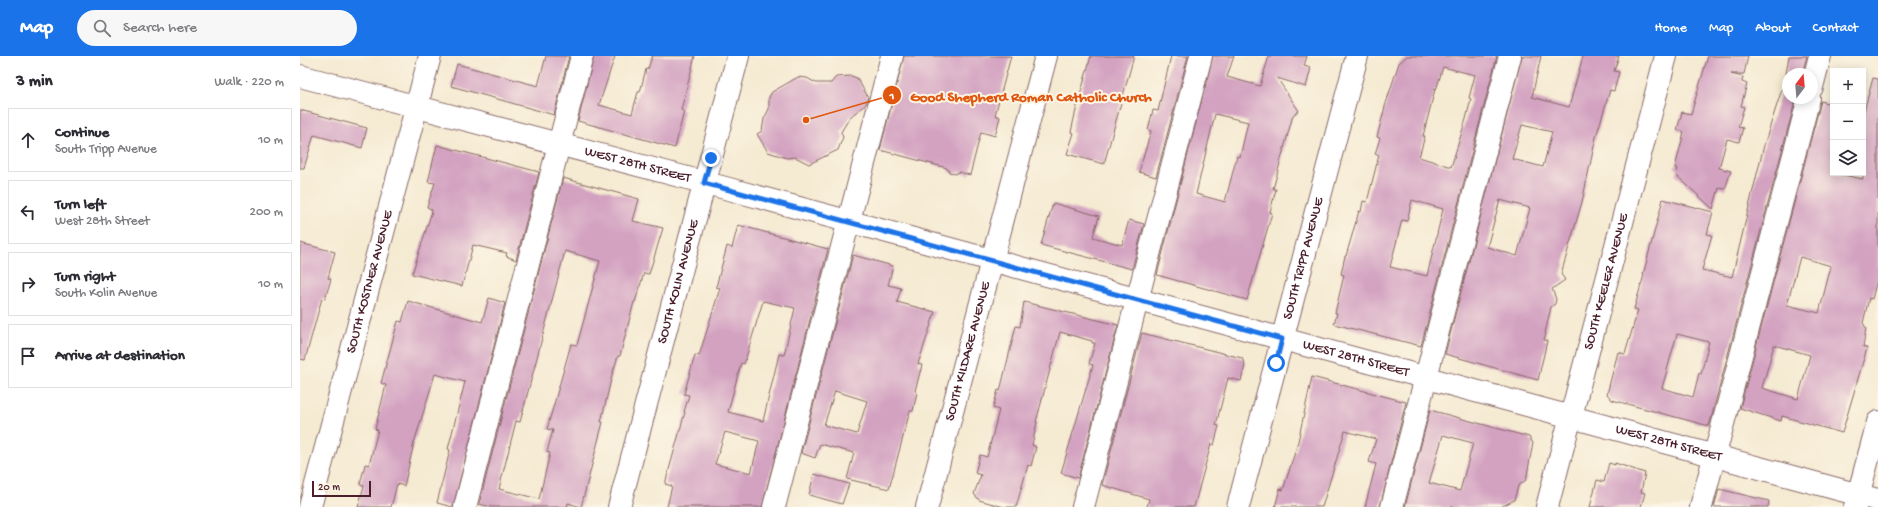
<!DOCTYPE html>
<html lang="en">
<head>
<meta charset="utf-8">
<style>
  :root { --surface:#fff; --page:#f7f7f7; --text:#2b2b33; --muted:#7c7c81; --line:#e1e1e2; --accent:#1a73e8 }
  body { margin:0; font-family:"Gochi Hand",sans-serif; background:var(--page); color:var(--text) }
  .controls { position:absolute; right:12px; top:12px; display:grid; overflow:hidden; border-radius:0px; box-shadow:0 2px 10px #0003 }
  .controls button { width:36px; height:36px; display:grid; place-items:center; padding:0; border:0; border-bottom:1px solid var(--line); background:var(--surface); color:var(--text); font:20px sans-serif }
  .compass { position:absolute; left:1482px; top:12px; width:36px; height:36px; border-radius:50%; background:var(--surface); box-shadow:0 2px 10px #0003; rotate:16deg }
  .scale { position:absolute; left:12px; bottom:10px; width:59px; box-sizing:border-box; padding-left:4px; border:2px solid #4a1f2b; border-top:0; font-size:11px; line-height:14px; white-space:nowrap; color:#4a1f2b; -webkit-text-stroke:3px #fcf5e5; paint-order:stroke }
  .stop { position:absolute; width:12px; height:12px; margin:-9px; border:3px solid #1a73e8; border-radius:50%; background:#fff }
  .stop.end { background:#1a73e8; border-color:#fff; box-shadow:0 1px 4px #0008 }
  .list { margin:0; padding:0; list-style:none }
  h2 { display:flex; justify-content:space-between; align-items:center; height:52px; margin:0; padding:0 16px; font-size:17px }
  h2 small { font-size:13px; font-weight:400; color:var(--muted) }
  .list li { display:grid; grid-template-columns:26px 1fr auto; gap:12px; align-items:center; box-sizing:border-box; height:64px; margin:0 8px 8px; padding:0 8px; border:1px solid var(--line); border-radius:0px }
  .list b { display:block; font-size:15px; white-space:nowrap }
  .list p { margin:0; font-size:13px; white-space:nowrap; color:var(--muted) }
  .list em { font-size:13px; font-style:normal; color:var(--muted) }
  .icon { flex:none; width:22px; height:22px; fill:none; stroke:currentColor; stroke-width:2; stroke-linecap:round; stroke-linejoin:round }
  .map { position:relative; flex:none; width:1578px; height:451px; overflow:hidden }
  header { display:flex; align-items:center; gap:24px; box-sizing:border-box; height:56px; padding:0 20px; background:var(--accent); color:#fff }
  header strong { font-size:19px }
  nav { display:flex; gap:22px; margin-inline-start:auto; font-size:14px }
  .search { width:280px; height:36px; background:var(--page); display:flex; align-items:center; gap:10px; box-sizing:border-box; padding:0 14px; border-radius:22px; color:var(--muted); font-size:15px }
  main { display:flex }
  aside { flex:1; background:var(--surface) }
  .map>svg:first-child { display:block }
</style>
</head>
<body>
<header>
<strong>Map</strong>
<div class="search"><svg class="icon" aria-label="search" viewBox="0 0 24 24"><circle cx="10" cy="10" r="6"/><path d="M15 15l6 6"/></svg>Search here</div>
<nav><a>Home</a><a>Map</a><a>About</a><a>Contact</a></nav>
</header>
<main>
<aside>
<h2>3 min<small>Walk · 220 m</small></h2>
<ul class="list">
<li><svg class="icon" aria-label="ahead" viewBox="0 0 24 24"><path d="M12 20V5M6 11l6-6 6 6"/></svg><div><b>Continue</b><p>South Tripp Avenue</p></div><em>10 m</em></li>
<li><svg class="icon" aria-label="left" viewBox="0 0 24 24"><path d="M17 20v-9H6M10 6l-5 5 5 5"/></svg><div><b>Turn left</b><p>West 28th Street</p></div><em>200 m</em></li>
<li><svg class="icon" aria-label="right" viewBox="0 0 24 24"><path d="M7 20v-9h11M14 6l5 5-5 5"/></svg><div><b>Turn right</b><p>South Kolin Avenue</p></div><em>10 m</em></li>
<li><svg class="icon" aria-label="arrive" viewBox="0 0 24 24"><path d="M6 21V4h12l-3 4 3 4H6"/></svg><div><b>Arrive at destination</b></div></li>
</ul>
</aside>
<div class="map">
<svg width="1578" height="451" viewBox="0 0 1578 451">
  <rect width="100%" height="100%" fill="#fcf5e5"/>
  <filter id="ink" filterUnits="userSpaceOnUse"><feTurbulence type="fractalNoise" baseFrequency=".025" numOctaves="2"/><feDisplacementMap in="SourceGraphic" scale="8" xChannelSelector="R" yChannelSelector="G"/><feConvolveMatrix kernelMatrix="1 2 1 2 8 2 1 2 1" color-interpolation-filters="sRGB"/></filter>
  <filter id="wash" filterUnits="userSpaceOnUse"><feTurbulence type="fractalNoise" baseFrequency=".012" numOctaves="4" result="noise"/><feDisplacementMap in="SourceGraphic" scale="16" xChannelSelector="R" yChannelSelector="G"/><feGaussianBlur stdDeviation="0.9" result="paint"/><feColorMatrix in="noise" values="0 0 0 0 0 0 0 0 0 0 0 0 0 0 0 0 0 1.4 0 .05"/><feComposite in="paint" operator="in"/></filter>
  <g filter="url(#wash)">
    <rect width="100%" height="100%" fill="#f5ead2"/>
    <g id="blocks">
      <path fill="#d3a2c1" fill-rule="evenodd" d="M 246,0 L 269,0 L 254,59 L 151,30 L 157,8 L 238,30 Z
        M 294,0 L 315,0 L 299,49 L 332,58 L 338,36 L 340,36 L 346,13 L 348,13 L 352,0 L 395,0 L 381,54 L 384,55 L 375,92 L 278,65 Z
        M 604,0 L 711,0 L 695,59 L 700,61 L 695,80 L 681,76 L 670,119 L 659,116 L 655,118 L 649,116 L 647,112 L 580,94 Z
        M 791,0 L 834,0 L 804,108 L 767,98 L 774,77 L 771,76 L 776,54 Z
        M 871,0 L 888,0 L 856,121 L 839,116 L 851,75 L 848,74 L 853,54 L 858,55 Z
        M 913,0 L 934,0 L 927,21 L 960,30 L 969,0 L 1007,0 L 1004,10 L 1011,12 L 1006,31 L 977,22 L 999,55 L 993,59 L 973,133 L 976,133 L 970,156 L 972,157 L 947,244 L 857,219 ZM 915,58 L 948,66 L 940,101 L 937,100 L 925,146 L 896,138 Z
        M 1107,0 L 1197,0 L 1121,290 L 1034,268 L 1037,257 L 1035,257 L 1044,219 L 1041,218 L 1045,200 L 1046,200 L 1059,155 L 1061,156 L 1063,145 L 1067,146 L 1079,99 L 1075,98 L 1080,82 L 1077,81 L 1086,47 L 1099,7 ZM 1143,11 L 1175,19 L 1169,42 L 1171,43 L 1166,63 L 1151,111 L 1119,101 L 1125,80 L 1123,80 L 1135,33 L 1136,34 ZM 1112,144 L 1143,153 L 1127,220 L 1090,211 L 1102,164 L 1107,165 Z
        M 1222,0 L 1241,0 L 1232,41 L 1269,51 L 1283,0 L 1319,0 L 1314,15 L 1319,16 L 1314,35 L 1310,34 L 1296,81 L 1282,146 L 1261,218 L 1265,224 L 1252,233 L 1256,243 L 1255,248 L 1251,251 L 1245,277 L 1246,278 L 1244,284 L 1247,285 L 1238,324 L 1145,298 ZM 1222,69 L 1252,76 L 1243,111 L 1212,103 ZM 1200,144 L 1230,152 L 1217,200 L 1187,191 Z
        M 1408,0 L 1448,0 L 1444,18 L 1431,18 L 1443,21 L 1442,26 L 1447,28 L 1441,50 L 1444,51 L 1438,71 L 1443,72 L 1439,86 L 1427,83 L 1419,112 L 1431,115 L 1425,133 L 1419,132 L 1413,153 L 1376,119 L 1378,113 L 1375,112 L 1384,76 L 1377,74 L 1382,56 L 1391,58 Z
        M 1489,0 L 1507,0 L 1502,18 L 1486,18 Z
        M 551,20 L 557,22 L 568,41 L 566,48 L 550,61 L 541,76 L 543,81 L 538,94 L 509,108 L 495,101 L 487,102 L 468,96 L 457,78 L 462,75 L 464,63 L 469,53 L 469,41 L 472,36 L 498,21 L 507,22 L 516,27 L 531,27 L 536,21 Z
        M 1573,22 L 1578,23 L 1578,220 L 1572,243 L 1569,242 L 1563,267 L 1566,272 L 1563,291 L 1567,292 L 1542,377 L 1482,360 L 1481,365 L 1440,352 L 1521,45 L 1533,49 L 1533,117 L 1563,123 L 1563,59 ZM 1500,201 L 1531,210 L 1519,257 L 1487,249 ZM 1474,289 L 1510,299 L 1498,343 L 1462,332 Z
        M 1482,33 L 1488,35 L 1488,42 L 1496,42 L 1409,370 L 1312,344 L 1307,338 L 1318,296 L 1325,298 L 1338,254 L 1334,253 L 1344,219 L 1343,219 L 1363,143 L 1413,156 L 1407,178 L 1412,179 L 1402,214 L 1432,221 L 1464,89 ZM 1377,278 L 1409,286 L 1401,318 L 1399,317 L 1393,341 L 1362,332 Z
        M 0,54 L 67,72 L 62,92 L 14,79 L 4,112 L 0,112 Z
        M 137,89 L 239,116 L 216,204 L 206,200 L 207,197 L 173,189 L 162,230 L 112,218 L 132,155 L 131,153 L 127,151 L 135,127 L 128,126 Z
        M 263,122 L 339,143 L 333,165 L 363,172 L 349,218 L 344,217 L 335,246 L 334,246 L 320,300 L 318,300 L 312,319 L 301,366 L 303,366 L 281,451 L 268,447 L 267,451 L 191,451 L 179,448 ZM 265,195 L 300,205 L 277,289 L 271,288 L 247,373 L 253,374 L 247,396 L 250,397 L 239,443 L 199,433 L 216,365 L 220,366 Z
        M 753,147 L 799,160 L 793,181 L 822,189 L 829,164 L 844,168 L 832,213 L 741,189 Z
        M 438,169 L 528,193 L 462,451 L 367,451 L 372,430 L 365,428 L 385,356 L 384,356 L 389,339 L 384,338 L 395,299 L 399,300 L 420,232 L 416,231 L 427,190 L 432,192 ZM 463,245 L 495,252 L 484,299 L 479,298 L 463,365 L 428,356 L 441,307 L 444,308 ZM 425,376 L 459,385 L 451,417 L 415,408 Z
        M 0,187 L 35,196 L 28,222 L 31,223 L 25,243 L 22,242 L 5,304 L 0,303 Z
        M 553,199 L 593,210 L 588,229 L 601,232 L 597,246 L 635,256 L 618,308 L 622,309 L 615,335 L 617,336 L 613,355 L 610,355 L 589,433 L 547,423 L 554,397 L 520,388 L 515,402 L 501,397 ZM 535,335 L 567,345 L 557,378 L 524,369 Z
        M 189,242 L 205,247 L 153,451 L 137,447 L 150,394 L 148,393 L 165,326 L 135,318 L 114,387 L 104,430 L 97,428 L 91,451 L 58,451 L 64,430 L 60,429 L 65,408 L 69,409 L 78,374 L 75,373 L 86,329 L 81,327 L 98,265 L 102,266 L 108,245 L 182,266 Z
        M 724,246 L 818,269 L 778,422 L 761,417 L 793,309 L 789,308 L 795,287 L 792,287 L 792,285 L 760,276 L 736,366 L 737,366 L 732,389 L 736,391 L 731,410 L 728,409 L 716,451 L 704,451 L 679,444 L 674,438 L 681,419 L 675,417 L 680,399 L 687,401 L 699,354 L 693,352 L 698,334 L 700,335 L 716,270 L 720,271 Z
        M 842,277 L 942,302 L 945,309 L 941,325 L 928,322 L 916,369 L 919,370 L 914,389 L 911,388 L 894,451 L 847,451 L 849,443 L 802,429 Z
        M 1012,321 L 1106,346 L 1080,451 L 1065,451 L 1076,408 L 1069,406 L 1076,383 L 1045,375 L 1022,451 L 975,451 L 980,433 L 983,434 L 997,390 Z
        M 1130,354 L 1229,381 L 1233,387 L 1226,424 L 1218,430 L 1214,444 L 1201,451 L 1105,451 ZM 1143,379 L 1173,387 L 1160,435 L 1129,427 Z
        M 1309,407 L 1315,409 L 1315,407 L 1345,417 L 1341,436 L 1345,437 L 1341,451 L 1290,451 L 1297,424 L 1304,426 Z
        M 514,418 L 549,428 L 542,448 L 509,439 Z
        M 1419,433 L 1469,445 L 1468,451 L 1414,451 Z"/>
    </g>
  </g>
  <g filter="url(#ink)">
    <use href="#blocks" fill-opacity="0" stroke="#866665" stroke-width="1"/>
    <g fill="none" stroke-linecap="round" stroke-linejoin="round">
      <g stroke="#866665" stroke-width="24">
        <g id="minor">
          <path id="s1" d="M 0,20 L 429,133 L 1578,444"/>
          <path d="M 1512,31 L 1520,0"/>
          <path id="s2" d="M 10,451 L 130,0"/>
          <path d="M 165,451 L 282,0"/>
          <path id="s3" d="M 319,451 L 438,0"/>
          <path d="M 474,451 L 592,0"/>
          <path id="s4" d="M 627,451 L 746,0"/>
          <path d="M 783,451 L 901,0"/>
          <path id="s5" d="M 938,451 L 1057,0"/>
          <path d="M 1092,451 L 1210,0"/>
          <path id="s6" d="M 1247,451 L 1366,0"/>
          <path d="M 1401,451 L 1509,42"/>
          <path d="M 1555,451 L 1578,366"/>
        </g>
      </g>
      <use href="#minor" stroke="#fff" stroke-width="22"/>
    </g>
  </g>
  <g fill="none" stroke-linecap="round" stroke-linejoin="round" filter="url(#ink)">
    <path stroke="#1a73e8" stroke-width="5" d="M 411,102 L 404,127 L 982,283 L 976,307"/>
  </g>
  <g text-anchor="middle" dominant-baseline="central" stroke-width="4" stroke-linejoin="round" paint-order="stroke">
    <g font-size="14" fill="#4a1f2b" stroke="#fcf5e5">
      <text stroke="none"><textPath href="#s1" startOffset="349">WEST 28TH STREET</textPath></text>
      <text stroke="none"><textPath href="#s5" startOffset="257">SOUTH TRIPP AVENUE</textPath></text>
      <text stroke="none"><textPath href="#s3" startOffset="233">SOUTH KOLIN AVENUE</textPath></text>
      <text stroke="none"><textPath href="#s6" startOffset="233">SOUTH KEELER AVENUE</textPath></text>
      <text stroke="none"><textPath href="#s2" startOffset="233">SOUTH KOSTNER AVENUE</textPath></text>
      <text stroke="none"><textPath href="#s4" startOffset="161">SOUTH KILDARE AVENUE</textPath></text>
      <text stroke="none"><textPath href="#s1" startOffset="1093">WEST 28TH STREET</textPath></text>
      <text stroke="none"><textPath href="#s1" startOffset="1417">WEST 28TH STREET</textPath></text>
    </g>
  </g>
  <path fill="none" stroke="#e0560e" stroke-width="1.5" d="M506 64L592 39"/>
  <g fill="#e0560e" stroke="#fcf5e5" stroke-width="1.5">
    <circle cx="506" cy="64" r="4"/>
    <circle cx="592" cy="39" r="10"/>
  </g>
  <g font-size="12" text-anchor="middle" font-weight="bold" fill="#fff">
    <text x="592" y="43">1</text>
  </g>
  <g font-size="15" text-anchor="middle" font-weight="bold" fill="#e0560e" stroke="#fcf5e5" stroke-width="4" stroke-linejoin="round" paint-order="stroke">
    <text x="731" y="45">Good Shepherd Roman Catholic Church</text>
  </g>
</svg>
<div class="controls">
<button>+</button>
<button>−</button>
<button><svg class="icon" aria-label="layers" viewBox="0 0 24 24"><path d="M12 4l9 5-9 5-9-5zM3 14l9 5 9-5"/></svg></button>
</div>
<svg class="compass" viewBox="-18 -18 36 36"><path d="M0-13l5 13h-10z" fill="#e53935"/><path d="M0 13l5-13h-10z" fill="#7c7c81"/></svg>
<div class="scale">20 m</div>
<div class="stop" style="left:976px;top:307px"></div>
<div class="stop end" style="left:411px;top:102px"></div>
</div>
</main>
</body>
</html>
